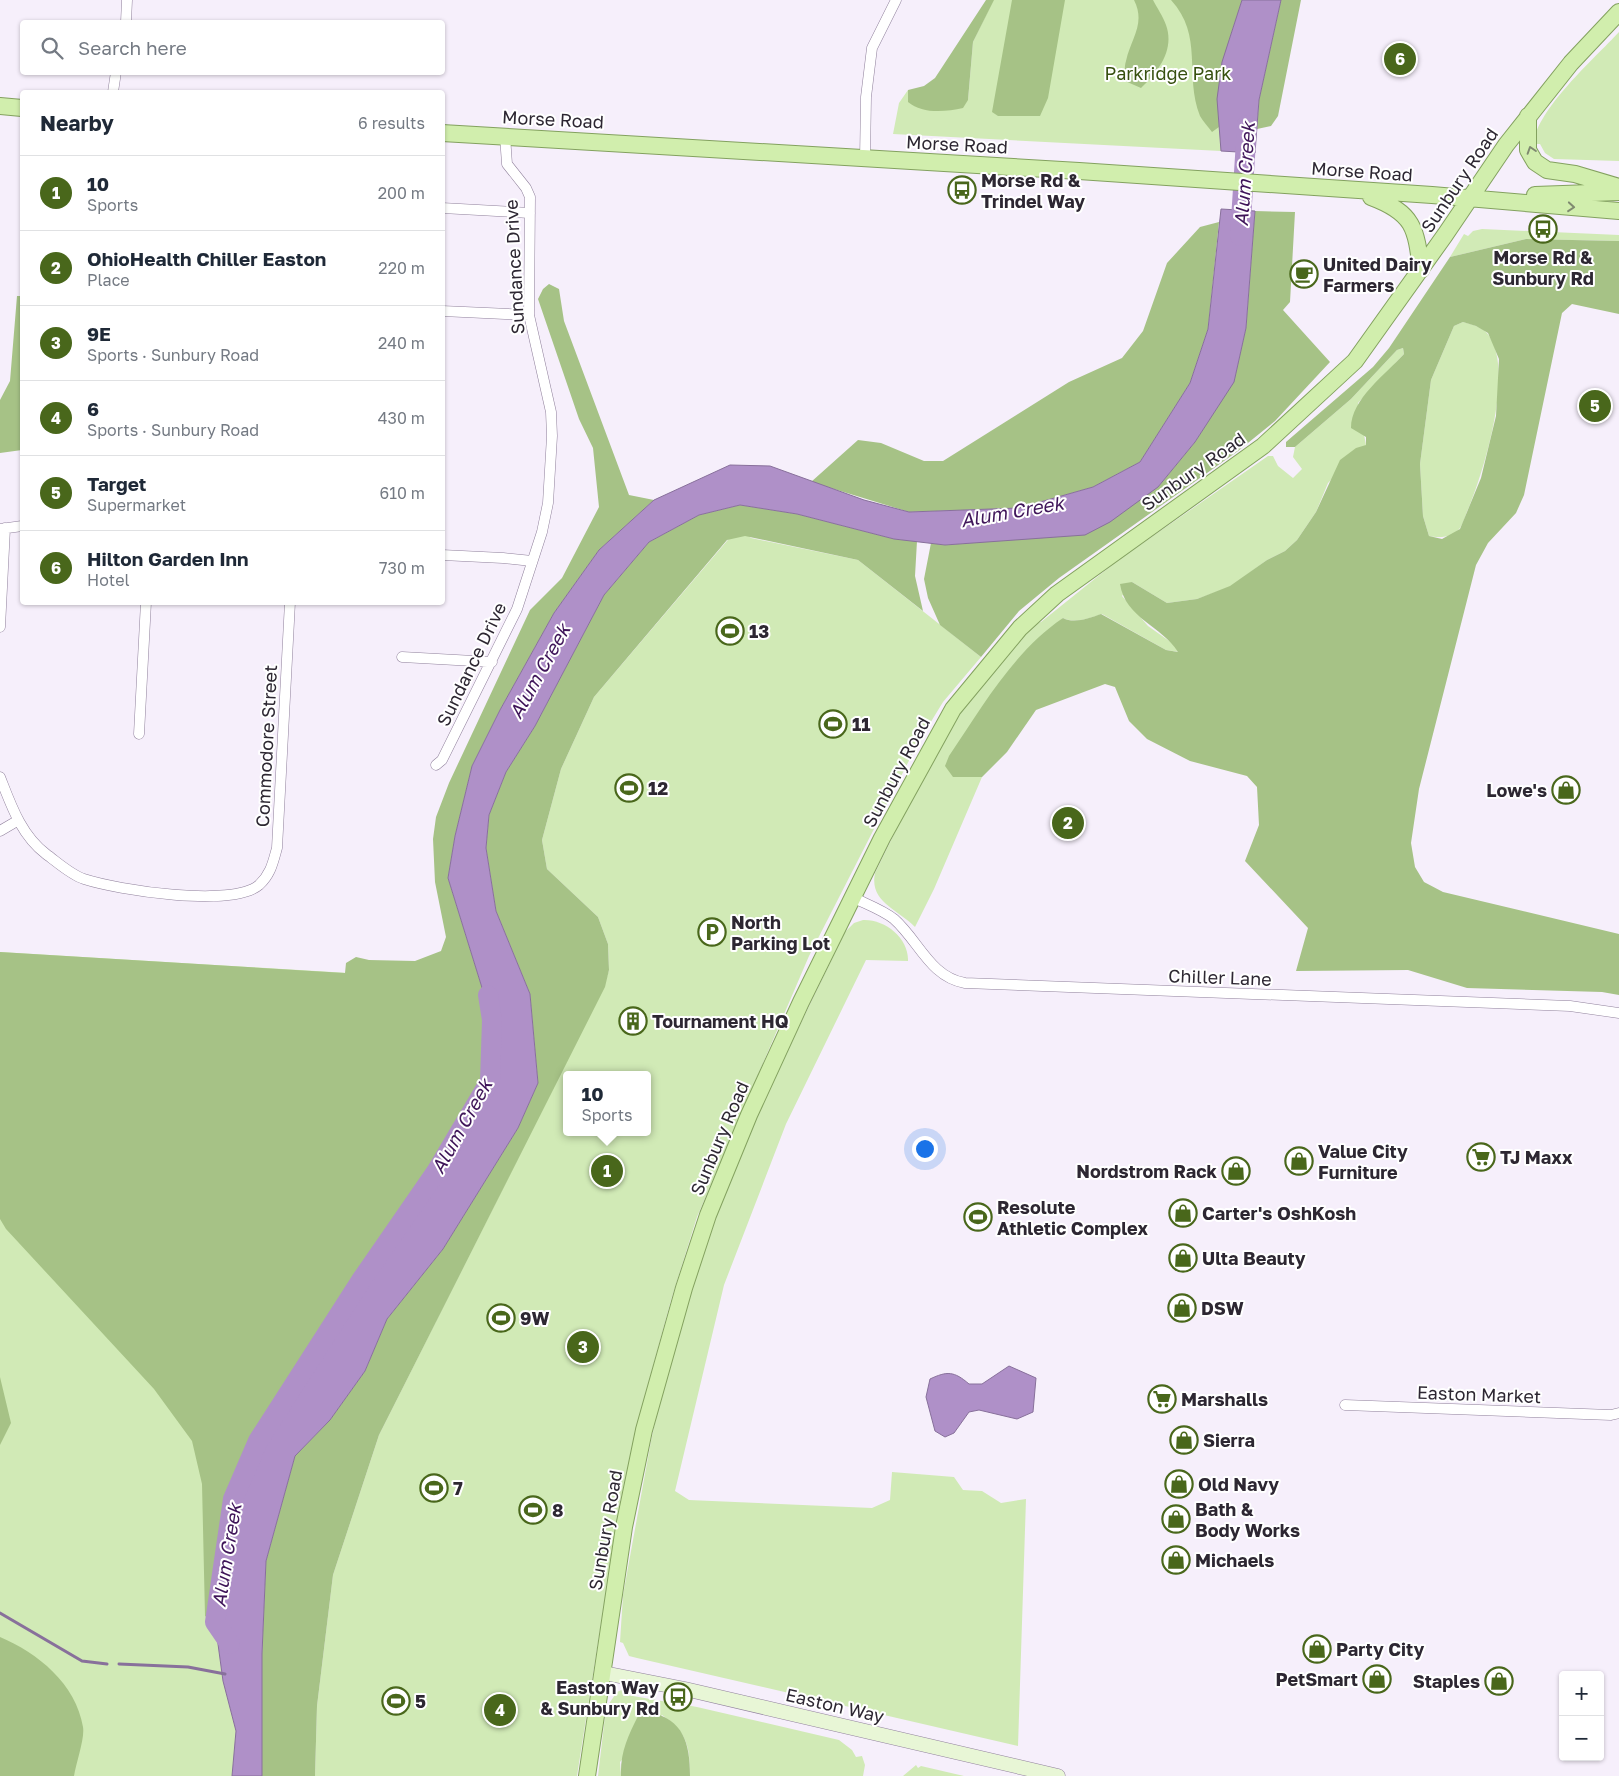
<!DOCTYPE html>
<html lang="en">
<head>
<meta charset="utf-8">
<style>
  :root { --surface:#fff; --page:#f2f2f3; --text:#1f2937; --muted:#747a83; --line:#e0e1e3; --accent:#49671b }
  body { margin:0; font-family:"Golos Text",sans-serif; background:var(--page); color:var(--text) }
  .controls { position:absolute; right:15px; bottom:15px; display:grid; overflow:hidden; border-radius:5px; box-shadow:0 1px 4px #0004 }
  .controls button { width:45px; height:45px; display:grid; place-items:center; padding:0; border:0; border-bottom:1px solid var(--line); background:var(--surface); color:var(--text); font:25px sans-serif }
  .you { position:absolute; left:924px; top:1148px; width:18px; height:18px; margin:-12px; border:4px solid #fff; border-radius:50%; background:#1a73e8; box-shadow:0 0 0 8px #1a73e833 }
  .badge { display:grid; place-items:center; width:32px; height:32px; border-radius:50%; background:var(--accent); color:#fff; font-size:16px; font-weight:700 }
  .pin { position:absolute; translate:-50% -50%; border:2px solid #fff; box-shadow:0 1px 5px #0006 }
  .popup { position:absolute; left:563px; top:1071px; width:88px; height:65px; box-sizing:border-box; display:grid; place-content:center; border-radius:5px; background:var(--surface); filter:drop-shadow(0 1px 4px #0005); font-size:16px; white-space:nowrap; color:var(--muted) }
  .popup b { font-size:19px; color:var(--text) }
  .popup::after { content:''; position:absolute; left:50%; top:100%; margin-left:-10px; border:10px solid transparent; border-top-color:var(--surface) }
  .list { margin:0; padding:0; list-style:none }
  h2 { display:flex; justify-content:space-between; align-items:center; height:65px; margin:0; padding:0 20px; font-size:21px }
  h2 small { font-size:16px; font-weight:400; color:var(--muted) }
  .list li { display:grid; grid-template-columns:32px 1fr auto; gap:15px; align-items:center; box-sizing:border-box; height:75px; padding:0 20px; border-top:1px solid var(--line) }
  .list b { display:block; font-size:19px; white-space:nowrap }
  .list p { margin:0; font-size:16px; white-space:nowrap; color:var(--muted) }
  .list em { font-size:16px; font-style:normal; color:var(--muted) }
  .icon { flex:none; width:28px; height:28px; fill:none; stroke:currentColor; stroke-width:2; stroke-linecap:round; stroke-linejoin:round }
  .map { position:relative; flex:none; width:1619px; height:1776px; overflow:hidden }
  .search { position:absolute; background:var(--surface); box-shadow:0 1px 4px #0004; left:20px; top:20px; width:425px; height:55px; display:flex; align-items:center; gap:12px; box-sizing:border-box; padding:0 18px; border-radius:5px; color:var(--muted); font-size:19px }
  .panel { position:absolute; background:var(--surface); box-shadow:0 1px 4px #0004; left:20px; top:90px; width:425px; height:515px; border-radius:5px }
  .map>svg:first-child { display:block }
</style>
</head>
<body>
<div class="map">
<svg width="1619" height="1776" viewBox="0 0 1619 1776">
  <rect width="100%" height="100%" fill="#f6effb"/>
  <path fill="#d1eab6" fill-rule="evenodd" d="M 990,0 L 1263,0 L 1241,112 L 1221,151 L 893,134 L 899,103 L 908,90 L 908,102 L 968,100 L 973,42 L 989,9 Z
    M 1619,32 L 1619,161 L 1554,159 L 1545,153 L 1540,144 L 1533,144 C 1538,108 1594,59 1619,32 Z
    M 1482,229 L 1619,235 L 1619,241 L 1526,239 L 1450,257 L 1464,234 L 1468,236 L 1473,231 Z
    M 1463,322 C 1471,324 1482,327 1487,333 C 1516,367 1484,470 1469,507 C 1466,513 1464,522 1460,528 C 1453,538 1439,538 1429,536 L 1423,516 L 1420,464 L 1431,380 L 1454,326 Z
    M 1403,348 L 1404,354 L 1358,403 L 1366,445 L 1328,483 L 1316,512 L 1297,540 L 1285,551 L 1267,560 L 1230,587 L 1197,599 L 1167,603 L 1132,582 L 1122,596 L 1148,626 L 1172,643 L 1179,652 L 1166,650 L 1102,614 C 1090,618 1075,624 1063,618 L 953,777 L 982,777 L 934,889 L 915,927 C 898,909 869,902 875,873 L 934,753 L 955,718 L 1031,624 L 1041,622 L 1117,561 L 1268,456 L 1273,456 L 1278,466 L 1293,478 L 1302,469 L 1293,457 L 1295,447 L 1351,399 L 1397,350 Z
    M 738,528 L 751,538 L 858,560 L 981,657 L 943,702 L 918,743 L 809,956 L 697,1217 L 671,1300 L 643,1403 L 620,1502 L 577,1776 L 315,1776 L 317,1706 L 333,1575 L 379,1435 L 604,987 L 609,970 L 608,944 L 598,917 L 547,869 L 542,840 L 561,769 L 594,697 ZM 567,1075 L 647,1075 L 647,1132 L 567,1132 Z
    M 863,920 C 885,919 909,938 908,961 L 866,960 L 786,1124 L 724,1285 L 675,1491 L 689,1500 L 872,1508 L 890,1500 L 892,1472 L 954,1477 L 963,1490 L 982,1491 L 1001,1503 L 1026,1499 L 1018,1746 L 637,1658 L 629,1656 L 623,1643 L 620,1642 L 623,1595 L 651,1441 L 671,1351 L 702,1249 L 743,1143 L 845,932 L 854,923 Z
    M 0,952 L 480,981 L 215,1622 L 223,1681 L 236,1731 L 232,1776 L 0,1776 Z
    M 626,1688 L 627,1695 L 697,1707 L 839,1740 L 852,1750 L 856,1757 L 862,1756 L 865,1765 L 863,1776 L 690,1776 C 690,1746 687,1732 662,1715 L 620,1762 L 621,1776 L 598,1776 L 606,1708 L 617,1692 Z
    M 916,1765 L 918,1768 L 921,1766 L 964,1776 L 903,1776 Z"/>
  <path fill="#a6c286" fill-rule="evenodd" d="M 986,0 L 994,0 L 973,42 L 968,100 L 963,108 C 945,112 922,114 908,102 L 908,90 L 924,86 L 935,78 Z
    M 1012,0 L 1065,0 L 1048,98 L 1040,116 L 998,116 L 992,112 Z
    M 1134,0 L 1153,0 C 1157,8 1163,16 1166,25 C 1175,50 1158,72 1141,88 L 1125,81 C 1125,75 1124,67 1126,61 C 1131,38 1146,24 1134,0 Z
    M 1171,0 L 1242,0 C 1227,47 1215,77 1219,127 L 1212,132 C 1208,127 1203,121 1200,116 C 1184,75 1204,36 1171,0 Z
    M 1281,0 L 1301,0 L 1278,116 L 1271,126 L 1257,129 L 1259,100 Z
    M 1255,211 L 1295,212 L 1290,302 L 1283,310 L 1330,362 L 1275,421 L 1238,451 L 1059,578 L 1019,611 L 981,657 L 940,625 L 928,598 L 924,579 L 931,543 L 945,545 L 1011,539 L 1158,487 L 1195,442 L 1234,381 L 1246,328 Z
    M 1219,222 L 1208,329 L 1190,383 L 1140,462 L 1093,487 L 1019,508 L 909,512 L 811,482 L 858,440 L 881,443 L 924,461 L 943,461 L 1069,382 L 1122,358 L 1143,331 L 1167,263 L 1200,227 Z
    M 1526,239 L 1619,241 L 1619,314 L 1572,304 L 1562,313 L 1524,495 L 1516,513 L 1488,543 L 1476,565 L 1419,789 L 1411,843 L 1415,867 L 1424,882 L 1443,892 L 1619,934 L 1619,995 L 1602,992 L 1467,988 L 1408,970 L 1296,971 L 1308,928 L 1245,861 L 1259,825 L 1257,787 L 1247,776 L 1190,761 L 1147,739 L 1129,721 L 1115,687 L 1105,684 L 1036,710 L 1007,752 L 982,777 L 953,777 L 945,766 L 949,756 C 982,707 1014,651 1063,618 C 1074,624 1090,618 1101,614 L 1166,650 L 1178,652 C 1162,626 1125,618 1120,584 L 1132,582 L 1167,603 L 1197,599 L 1230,586 L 1267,560 L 1285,551 L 1297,540 L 1316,512 L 1340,460 L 1356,448 L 1366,445 L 1366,437 L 1351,428 C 1351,399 1386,374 1404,354 L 1403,348 L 1397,350 L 1351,399 L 1295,447 L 1286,447 L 1286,442 L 1373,367 L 1389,348 L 1450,257 ZM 1463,322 L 1476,326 L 1488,333 L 1499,359 L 1496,416 L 1481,478 L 1460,529 L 1442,539 L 1429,536 L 1423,516 L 1420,464 L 1431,380 L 1454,326 Z
    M 549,284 L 559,289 L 564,321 L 629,495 L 654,500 L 599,550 L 554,613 L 500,710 L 472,766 L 455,836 L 448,878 L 492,1020 L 490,1081 L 436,1172 L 362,1279 L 353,1309 L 297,1397 L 258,1441 L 233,1499 L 215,1622 L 205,1616 L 202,1484 L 192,1441 L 154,1389 L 6,1229 L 0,1219 L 0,952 L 345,973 L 346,963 L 356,957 L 369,960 L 415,961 L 441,951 L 446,937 L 435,882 L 433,839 L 436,817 L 449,783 L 530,610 L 562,578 L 599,507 L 593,448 L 579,419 L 538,299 L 543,289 Z
    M 17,296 L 22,296 L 22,450 L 0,453 L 0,400 L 10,381 Z
    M 740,505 L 797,514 L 894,539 L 917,541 L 915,576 L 923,611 L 858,560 L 745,536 L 727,540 L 594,697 L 561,769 L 542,840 L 547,869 L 598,917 L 608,944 L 609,970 L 605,987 L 379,1435 L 333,1575 L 317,1706 L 315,1776 L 262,1776 L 262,1654 L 266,1561 L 295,1456 L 330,1420 L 365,1371 L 387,1319 L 443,1249 L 518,1128 L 538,1083 L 530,994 L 496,911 L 486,848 L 489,815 L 506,772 L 535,726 L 604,595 L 649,542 L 699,515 Z
    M 0,1377 L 11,1423 L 0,1445 Z
    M 0,1637 C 38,1653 76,1684 83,1727 C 85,1738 76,1763 74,1776 L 0,1776 Z
    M 649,1712 C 684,1719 690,1744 690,1776 L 621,1776 C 620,1753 628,1736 638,1716 Z"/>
  <path fill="#af90c8" stroke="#88709b" d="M 1242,0 L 1281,0 L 1259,100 L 1255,153 L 1221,151 L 1217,99 L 1222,62 Z
    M 1221,209 L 1255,211 L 1246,328 L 1234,382 L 1195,442 L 1158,487 L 1110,522 L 1085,535 L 945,545 L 894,539 L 797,514 L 740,505 L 699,515 L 649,542 L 604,595 L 535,726 L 506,772 L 489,815 L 486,848 L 496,911 L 530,994 L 538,1083 L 518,1128 L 443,1249 L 387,1319 L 365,1371 L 330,1420 L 295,1456 L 266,1561 L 262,1654 L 262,1776 L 232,1776 L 236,1731 L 223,1681 L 215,1622 L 233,1499 L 258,1441 L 297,1397 L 353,1309 L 362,1279 L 436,1172 L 490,1081 L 492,1020 L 448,878 L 455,836 L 472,766 L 500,710 L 554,613 L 599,550 L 654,500 L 730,465 L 770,466 L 864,500 L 909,512 L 1019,508 L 1093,487 L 1140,462 L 1190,383 L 1208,329 Z
    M 1009,1366 L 1036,1378 L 1033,1412 L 1017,1419 L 979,1410 L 969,1412 L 954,1433 L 945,1437 L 935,1431 L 926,1397 L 930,1379 C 947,1371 954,1371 969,1384 L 982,1384 Z"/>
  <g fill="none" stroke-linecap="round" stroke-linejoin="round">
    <path stroke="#88709b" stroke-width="3" d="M 0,1613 L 82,1661 L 107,1664
      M 119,1664 L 188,1667 L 225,1674"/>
    <path stroke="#af90c8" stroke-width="20" d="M 1240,236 L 1247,125
      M 230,1644 L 215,1622 L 233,1499 L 258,1441 L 362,1279 L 436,1172 L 490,1081 L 492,1020 L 488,995"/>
    <g stroke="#90819c" stroke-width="11">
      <path id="minor" d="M 126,22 L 127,0
        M 113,92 L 116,72
        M 865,159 L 866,97 L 872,48 L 896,0
        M 442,208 L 530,213
        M 442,311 L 529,315
        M 0,529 L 22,526
        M 442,555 L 503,558 L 532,561
        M 0,627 L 5,528
        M 402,657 L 492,662
        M 139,734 L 146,602
        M 436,765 L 442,760 L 517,609 L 542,532 L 548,503 L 552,436 L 551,412 L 529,315 L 530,197 L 526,188 L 507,164 L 505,136
        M 0,777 C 11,805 21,835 46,854 C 57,862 71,875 84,879 C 118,890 232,908 259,885 C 271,874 273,862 277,848 L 290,602
        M 0,831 L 17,821
        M 852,897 C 866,904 883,910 894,919 C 919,941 930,977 965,983 L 1570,1006 L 1619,1013
        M 1345,1405 L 1611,1415 L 1619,1413"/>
    </g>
    <g stroke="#90819c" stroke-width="15">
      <path id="secondary" d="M 604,1673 L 685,1689 L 1058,1776"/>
    </g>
    <g stroke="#83a15f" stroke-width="18">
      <path id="primary" d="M 0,106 L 22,108
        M 1528,116 L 1528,150 L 1535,162 L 1547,170 L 1575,174 L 1619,187
        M 442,133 L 1079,171 L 1432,195 L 1619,211
        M 1535,195 L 1619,192
        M 1371,197 C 1414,213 1416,228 1421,270
        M 587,1776 L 624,1527 L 644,1430 L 684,1288 L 708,1215 L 749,1115 L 801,1002 L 882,838 L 953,709 L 1020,628 L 1057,594 L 1263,446 L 1355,361 L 1445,235 L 1506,145 L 1571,63 L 1619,12"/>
    </g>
    <use href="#minor" stroke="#fff" stroke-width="10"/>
    <use href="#secondary" stroke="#e8f6d6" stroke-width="14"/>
    <use href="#primary" stroke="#d1eead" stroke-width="16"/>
  </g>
  <defs><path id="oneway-chevron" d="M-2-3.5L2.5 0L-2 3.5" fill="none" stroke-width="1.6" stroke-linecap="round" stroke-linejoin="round" transform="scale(1.25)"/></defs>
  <g stroke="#7f8a70">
    <use href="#oneway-chevron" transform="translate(1531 150) rotate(-108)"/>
    <use href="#oneway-chevron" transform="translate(1571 207) rotate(5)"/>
  </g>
  <defs>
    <g id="bus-ring" transform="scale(1.4375)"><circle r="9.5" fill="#fff" stroke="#49671b" stroke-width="1.5"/><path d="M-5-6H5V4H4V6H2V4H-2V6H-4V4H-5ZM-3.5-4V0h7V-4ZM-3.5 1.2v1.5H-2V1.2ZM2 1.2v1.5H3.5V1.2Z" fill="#49671b"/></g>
    <g id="cafe-ring" transform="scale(1.4375)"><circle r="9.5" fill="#fff" stroke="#49671b" stroke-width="1.5"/><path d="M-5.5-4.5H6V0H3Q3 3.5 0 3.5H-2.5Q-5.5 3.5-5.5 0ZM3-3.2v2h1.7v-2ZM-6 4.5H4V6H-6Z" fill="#49671b"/></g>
    <g id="stadium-ring" transform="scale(1.4375)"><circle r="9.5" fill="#fff" stroke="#49671b" stroke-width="1.5"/><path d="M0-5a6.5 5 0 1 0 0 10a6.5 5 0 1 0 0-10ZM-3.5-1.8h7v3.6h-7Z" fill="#49671b"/></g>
    <g id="shop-ring" transform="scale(1.4375)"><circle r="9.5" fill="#fff" stroke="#49671b" stroke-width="1.5"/><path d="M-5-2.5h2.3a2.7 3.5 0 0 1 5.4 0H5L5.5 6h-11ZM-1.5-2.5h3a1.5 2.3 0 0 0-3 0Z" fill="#49671b"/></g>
    <g id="parking-ring" transform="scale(1.4375)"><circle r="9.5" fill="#fff" stroke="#49671b" stroke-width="1.5"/><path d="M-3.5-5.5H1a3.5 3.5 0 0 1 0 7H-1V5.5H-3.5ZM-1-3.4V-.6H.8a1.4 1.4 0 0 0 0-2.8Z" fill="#49671b"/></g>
    <g id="building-ring" transform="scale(1.4375)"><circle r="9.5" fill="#fff" stroke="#49671b" stroke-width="1.5"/><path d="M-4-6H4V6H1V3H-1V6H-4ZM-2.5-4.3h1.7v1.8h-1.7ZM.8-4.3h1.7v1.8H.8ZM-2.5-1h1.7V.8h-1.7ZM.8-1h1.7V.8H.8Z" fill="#49671b"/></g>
    <g id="supermarket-ring" transform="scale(1.4375)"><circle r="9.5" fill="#fff" stroke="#49671b" stroke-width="1.5"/><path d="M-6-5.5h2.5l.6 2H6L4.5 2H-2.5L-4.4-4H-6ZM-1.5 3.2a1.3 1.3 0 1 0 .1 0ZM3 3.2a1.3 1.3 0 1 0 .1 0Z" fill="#49671b"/></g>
  </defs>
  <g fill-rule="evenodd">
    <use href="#bus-ring" x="962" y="190"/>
    <use href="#bus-ring" x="1543" y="229"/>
    <use href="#cafe-ring" x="1304" y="274"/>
    <use href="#stadium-ring" x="730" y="631"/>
    <use href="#stadium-ring" x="833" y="724"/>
    <use href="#stadium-ring" x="629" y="788"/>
    <use href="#shop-ring" x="1566" y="790"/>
    <use href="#parking-ring" x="712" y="932"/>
    <use href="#building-ring" x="633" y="1021"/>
    <use href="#supermarket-ring" x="1481" y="1157"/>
    <use href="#shop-ring" x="1299" y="1161"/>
    <use href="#shop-ring" x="1236" y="1171"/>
    <use href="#shop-ring" x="1183" y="1213"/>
    <use href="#stadium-ring" x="978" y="1217"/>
    <use href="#shop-ring" x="1183" y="1258"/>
    <use href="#shop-ring" x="1182" y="1308"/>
    <use href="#stadium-ring" x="501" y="1318"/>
    <use href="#supermarket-ring" x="1162" y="1399"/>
    <use href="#shop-ring" x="1184" y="1440"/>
    <use href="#shop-ring" x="1179" y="1484"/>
    <use href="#stadium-ring" x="434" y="1488"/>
    <use href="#stadium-ring" x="533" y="1510"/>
    <use href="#shop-ring" x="1176" y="1519"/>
    <use href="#shop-ring" x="1176" y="1560"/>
    <use href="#shop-ring" x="1317" y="1649"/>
    <use href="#shop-ring" x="1377" y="1679"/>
    <use href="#shop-ring" x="1499" y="1681"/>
    <use href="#bus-ring" x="678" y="1697"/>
    <use href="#stadium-ring" x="396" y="1701"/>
  </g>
  <g text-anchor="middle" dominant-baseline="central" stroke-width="4" stroke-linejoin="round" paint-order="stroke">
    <g font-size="18" fill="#37500f" stroke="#fff">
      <text x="1168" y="73">Parkridge Park</text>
    </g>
    <g font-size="18" fill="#2d2732" stroke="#fff">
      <text transform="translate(553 119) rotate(3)">Morse Road</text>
      <text transform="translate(957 144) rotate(3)">Morse Road</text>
      <text transform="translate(1362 171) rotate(4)">Morse Road</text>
      <text transform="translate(1459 180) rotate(-56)">Sunbury Road</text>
      <text transform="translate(514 267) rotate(-93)">Sundance Drive</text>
      <text transform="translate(1193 471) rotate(-35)">Sunbury Road</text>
      <text transform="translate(471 664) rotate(-64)">Sundance Drive</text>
      <text transform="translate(266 746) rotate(-87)">Commodore Street</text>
      <text transform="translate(896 772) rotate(-62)">Sunbury Road</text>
      <text transform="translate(1220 977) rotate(2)">Chiller Lane</text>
      <text transform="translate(719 1138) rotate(-67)">Sunbury Road</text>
      <text transform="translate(1479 1394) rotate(2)">Easton Market</text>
      <text transform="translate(605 1530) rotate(-80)">Sunbury Road</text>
      <text transform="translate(835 1705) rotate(13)">Easton Way</text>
    </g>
    <g font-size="18" font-weight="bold" fill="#2d2732" stroke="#fff" text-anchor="start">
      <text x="981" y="180">Morse Rd &amp;<tspan x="981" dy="21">Trindel Way</tspan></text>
      <text x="1543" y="257" text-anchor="middle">Morse Rd &amp;<tspan x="1543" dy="21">Sunbury Rd</tspan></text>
      <text x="1323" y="264">United Dairy<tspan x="1323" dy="21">Farmers</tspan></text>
      <text x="749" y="631">13</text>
      <text x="852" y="724">11</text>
      <text x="648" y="788">12</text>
      <text x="1547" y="790" text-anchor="end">Lowe's</text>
      <text x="731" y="922">North<tspan x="731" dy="21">Parking Lot</tspan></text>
      <text x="652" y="1021">Tournament HQ</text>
      <text x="1318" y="1151">Value City<tspan x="1318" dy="21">Furniture</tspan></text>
      <text x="1500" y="1157">TJ Maxx</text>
      <text x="1217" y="1171" text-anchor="end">Nordstrom Rack</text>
      <text x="997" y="1207">Resolute<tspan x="997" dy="21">Athletic Complex</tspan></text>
      <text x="1202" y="1213">Carter's OshKosh</text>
      <text x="1202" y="1258">Ulta Beauty</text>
      <text x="1201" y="1308">DSW</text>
      <text x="520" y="1318">9W</text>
      <text x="1181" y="1399">Marshalls</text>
      <text x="1203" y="1440">Sierra</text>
      <text x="1198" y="1484">Old Navy</text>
      <text x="453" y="1488">7</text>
      <text x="1195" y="1509">Bath &amp;<tspan x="1195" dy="21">Body Works</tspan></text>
      <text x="552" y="1510">8</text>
      <text x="1195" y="1560">Michaels</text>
      <text x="1336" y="1649">Party City</text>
      <text x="1358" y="1679" text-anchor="end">PetSmart</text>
      <text x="1480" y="1681" text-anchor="end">Staples</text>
      <text x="659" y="1687" text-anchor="end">Easton Way<tspan x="659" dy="21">&amp; Sunbury Rd</tspan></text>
      <text x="415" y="1701">5</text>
    </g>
    <g font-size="19" font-style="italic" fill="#3f1559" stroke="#fff">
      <text transform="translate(1244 174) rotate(-86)">Alum Creek</text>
      <text transform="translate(1012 511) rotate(-10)">Alum Creek</text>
      <text transform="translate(539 671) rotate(-61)">Alum Creek</text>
      <text transform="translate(461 1126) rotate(-61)">Alum Creek</text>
      <text transform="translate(226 1555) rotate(-81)">Alum Creek</text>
    </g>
  </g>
</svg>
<div class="controls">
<button>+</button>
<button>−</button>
</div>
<div class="you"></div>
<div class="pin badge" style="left:607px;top:1171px">1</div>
<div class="popup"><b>10</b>Sports</div>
<div class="pin badge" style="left:1068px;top:823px">2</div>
<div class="pin badge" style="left:583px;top:1347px">3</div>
<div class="pin badge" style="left:500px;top:1710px">4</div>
<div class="pin badge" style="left:1595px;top:406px">5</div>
<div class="pin badge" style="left:1400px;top:59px">6</div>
<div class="search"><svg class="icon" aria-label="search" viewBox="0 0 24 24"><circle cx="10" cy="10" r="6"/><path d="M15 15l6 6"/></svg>Search here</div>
<section class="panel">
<h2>Nearby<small>6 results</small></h2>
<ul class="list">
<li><span class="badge">1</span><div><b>10</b><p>Sports</p></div><em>200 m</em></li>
<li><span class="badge">2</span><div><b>OhioHealth Chiller Easton</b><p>Place</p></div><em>220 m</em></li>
<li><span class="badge">3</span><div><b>9E</b><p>Sports · Sunbury Road</p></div><em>240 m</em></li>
<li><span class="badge">4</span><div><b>6</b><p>Sports · Sunbury Road</p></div><em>430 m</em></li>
<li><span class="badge">5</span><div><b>Target</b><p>Supermarket</p></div><em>610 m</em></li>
<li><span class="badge">6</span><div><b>Hilton Garden Inn</b><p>Hotel</p></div><em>730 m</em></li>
</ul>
</section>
</div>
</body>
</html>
